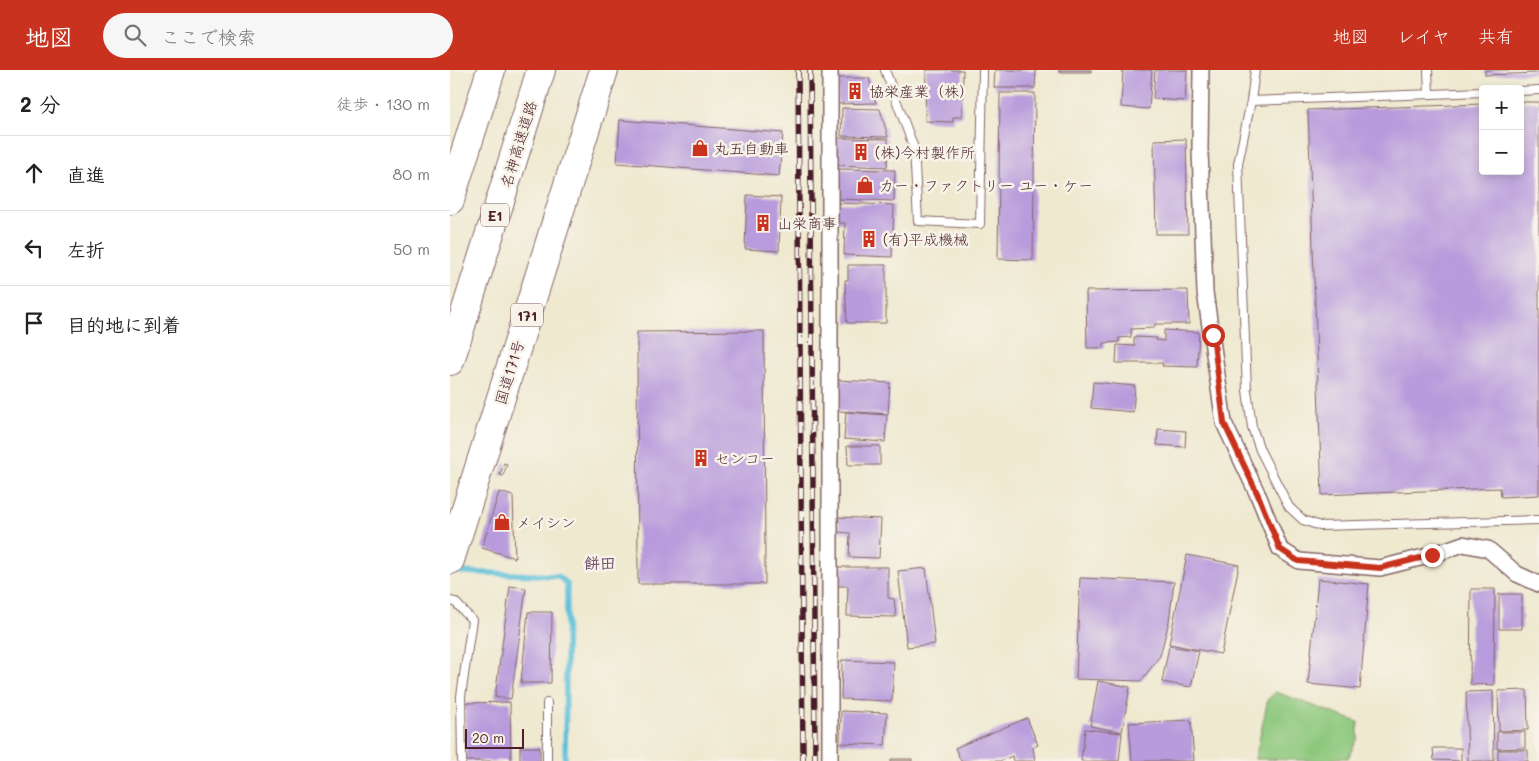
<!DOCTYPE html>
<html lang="ja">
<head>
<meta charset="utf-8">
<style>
  :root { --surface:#fff; --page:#f6f6f6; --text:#222; --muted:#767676; --line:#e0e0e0; --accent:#c8321e }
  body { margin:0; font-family:Mali,"Klee One",sans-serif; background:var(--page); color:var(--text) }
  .controls { position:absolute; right:15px; top:15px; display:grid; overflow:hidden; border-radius:5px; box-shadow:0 2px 8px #0003 }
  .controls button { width:45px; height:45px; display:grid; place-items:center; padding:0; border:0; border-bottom:1px solid var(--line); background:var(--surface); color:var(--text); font:25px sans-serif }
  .scale { position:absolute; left:15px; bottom:12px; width:59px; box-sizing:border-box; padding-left:5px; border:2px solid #4a1f2b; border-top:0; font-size:14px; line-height:18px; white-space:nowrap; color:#4a1f2b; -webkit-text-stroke:4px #f7f3e8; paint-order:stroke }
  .stop { position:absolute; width:15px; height:15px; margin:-11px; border:4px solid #c8321e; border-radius:50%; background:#fff }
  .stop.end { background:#c8321e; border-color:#fff; box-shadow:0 1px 5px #0008 }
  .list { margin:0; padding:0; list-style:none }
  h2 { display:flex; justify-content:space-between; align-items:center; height:65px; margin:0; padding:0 20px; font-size:21px }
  h2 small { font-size:16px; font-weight:400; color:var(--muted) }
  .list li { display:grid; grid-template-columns:32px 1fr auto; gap:15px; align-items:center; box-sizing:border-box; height:75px; padding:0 20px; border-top:1px solid var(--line) }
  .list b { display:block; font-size:19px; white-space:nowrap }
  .list em { font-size:16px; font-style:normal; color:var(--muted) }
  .icon { flex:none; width:28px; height:28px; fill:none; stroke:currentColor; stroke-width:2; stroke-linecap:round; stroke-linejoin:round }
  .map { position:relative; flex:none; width:1089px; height:691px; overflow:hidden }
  header { display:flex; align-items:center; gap:30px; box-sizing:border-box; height:70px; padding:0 25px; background:var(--accent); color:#fff }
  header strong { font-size:24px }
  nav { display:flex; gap:28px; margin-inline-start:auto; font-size:18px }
  .search { width:350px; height:45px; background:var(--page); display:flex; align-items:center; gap:12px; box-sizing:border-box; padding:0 18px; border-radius:28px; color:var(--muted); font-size:19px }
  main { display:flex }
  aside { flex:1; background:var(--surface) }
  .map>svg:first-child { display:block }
</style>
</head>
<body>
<header>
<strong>地図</strong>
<div class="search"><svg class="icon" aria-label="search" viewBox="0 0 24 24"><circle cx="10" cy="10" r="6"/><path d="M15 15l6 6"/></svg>ここで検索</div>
<nav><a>地図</a><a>レイヤ</a><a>共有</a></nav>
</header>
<main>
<aside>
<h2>2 分<small>徒歩 · 130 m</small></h2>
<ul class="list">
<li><svg class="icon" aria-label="ahead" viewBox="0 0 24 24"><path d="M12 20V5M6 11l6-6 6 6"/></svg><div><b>直進</b></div><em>80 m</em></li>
<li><svg class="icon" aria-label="left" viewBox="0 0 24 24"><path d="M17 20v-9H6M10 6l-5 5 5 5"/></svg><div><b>左折</b></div><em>50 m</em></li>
<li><svg class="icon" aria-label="arrive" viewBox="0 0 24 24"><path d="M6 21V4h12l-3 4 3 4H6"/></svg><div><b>目的地に到着</b></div></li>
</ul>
</aside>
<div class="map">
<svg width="1089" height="691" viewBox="0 0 1089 691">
  <rect width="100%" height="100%" fill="#f7f3e8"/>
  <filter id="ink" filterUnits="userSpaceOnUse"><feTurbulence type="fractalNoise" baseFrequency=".02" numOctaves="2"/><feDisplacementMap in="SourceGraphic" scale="10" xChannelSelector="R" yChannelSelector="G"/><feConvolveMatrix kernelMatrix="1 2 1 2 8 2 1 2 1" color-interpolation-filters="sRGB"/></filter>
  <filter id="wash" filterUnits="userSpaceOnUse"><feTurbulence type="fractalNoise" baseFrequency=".0096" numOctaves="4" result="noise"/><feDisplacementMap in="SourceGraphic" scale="20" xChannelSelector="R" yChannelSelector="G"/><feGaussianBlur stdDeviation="1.12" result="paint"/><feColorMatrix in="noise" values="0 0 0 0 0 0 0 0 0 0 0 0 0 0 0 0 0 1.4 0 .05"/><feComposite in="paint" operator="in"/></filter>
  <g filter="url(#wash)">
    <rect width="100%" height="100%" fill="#efe9d0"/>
    <path fill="#8dc87d" stroke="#6c7454" d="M 826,622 L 908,652 L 908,668 L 898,688 L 884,688 L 883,691 L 805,689 L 818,629 Z"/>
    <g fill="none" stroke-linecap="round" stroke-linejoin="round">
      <path stroke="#5cc0da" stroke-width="5.5" d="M 11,502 L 108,506 L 117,514 L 115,691"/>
    </g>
    <g id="blocks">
      <path fill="#b89bdc" d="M 476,0 L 513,0 L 512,47 L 503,47 L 503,52 L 475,51 Z
        M 545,0 L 586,0 L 585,18 L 544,18 Z
        M 609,0 L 641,0 L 641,2 L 609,2 Z
        M 673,0 L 702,0 L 699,39 L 671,37 Z
        M 705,0 L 737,0 L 735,31 L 703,29 Z
        M 1035,0 L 1089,0 L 1089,3 L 1035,5 Z
        M 388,8 L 419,8 L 426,33 L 388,34 Z
        M 550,23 L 585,23 L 583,190 L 548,189 Z
        M 1070,32 L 1089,32 L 1089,425 L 1051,427 L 1050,418 L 872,425 L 858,40 L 1033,34 L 1033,101 L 1070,101 Z
        M 392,38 L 430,39 L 438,67 L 391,66 Z
        M 170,50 L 333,63 L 329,106 L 167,93 Z
        M 386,68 L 438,69 L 437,97 L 384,95 Z
        M 736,69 L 738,164 L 706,164 L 704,70 Z
        M 386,99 L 445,100 L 444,131 L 386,129 Z
        M 297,125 L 331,127 L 329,181 L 295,179 Z
        M 385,133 L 444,135 L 442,187 L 394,185 L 395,153 L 384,153 Z
        M 398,195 L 436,195 L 436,253 L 397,253 L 395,210 L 398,210 Z
        M 738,220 L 739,254 L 705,254 L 704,258 L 681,259 L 681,267 L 669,268 L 669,272 L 654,273 L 654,278 L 637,278 L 636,221 Z
        M 714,260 L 749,262 L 747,297 L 712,296 L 713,293 L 666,293 L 667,275 L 684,276 L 684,267 L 707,268 L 706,270 L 714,271 Z
        M 314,261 L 315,514 L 188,514 L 187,262 Z
        M 389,310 L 440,313 L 438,344 L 387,341 Z
        M 643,312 L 685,316 L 683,342 L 641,338 Z
        M 396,342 L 437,345 L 435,372 L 394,369 Z
        M 708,359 L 736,361 L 735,377 L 707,375 Z
        M 397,376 L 430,376 L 430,395 L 398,395 Z
        M 54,393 L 57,394 L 53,406 L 50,405 Z
        M 49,422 L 63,426 L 65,488 L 32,478 Z
        M 389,447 L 431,449 L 429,488 L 399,487 L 400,463 L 388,462 Z
        M 737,485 L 789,495 L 771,584 L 719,574 Z
        M 388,497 L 438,497 L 438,528 L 444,529 L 446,547 L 397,546 L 398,516 L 388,516 Z
        M 476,498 L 485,574 L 457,577 L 448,501 Z
        M 630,508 L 724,512 L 719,551 L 710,586 L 691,611 L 626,609 Z
        M 868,509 L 919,514 L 910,619 L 858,614 Z
        M 60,516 L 76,518 L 61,629 L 45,627 Z
        M 1021,519 L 1045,519 L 1044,615 L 1020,614 Z
        M 1049,524 L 1072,524 L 1072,559 L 1049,559 Z
        M 78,542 L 102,542 L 101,613 L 71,613 Z
        M 719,576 L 749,581 L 741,617 L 712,612 Z
        M 392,590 L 444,592 L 442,631 L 391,629 Z
        M 648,611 L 680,617 L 672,662 L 640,656 Z
        M 1077,620 L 1078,660 L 1049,661 L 1048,621 Z
        M 1043,621 L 1044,691 L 1018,691 L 1016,622 Z
        M 60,632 L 61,691 L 16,691 L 15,633 Z
        M 391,641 L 437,643 L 435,675 L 390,673 Z
        M 577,648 L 588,675 L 583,677 L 585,691 L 563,691 L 562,686 L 551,691 L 511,691 L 505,678 Z
        M 741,650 L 744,691 L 682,691 L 679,653 Z
        M 635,659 L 672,663 L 669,691 L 631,691 Z
        M 1047,662 L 1075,662 L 1075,678 L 1047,679 Z
        M 70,677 L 90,677 L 90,691 L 70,691 Z
        M 983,678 L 1011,678 L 1011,691 L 984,690 Z
        M 1048,680 L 1078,680 L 1078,691 L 1048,691 Z
        M 441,689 L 462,689 L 462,691 L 441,691 Z"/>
    </g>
  </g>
  <g filter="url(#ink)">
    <use href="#blocks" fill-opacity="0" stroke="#846665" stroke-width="1"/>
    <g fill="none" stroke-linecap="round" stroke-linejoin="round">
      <g stroke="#846665" stroke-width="10">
        <path id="lane" d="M 435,0 L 464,78 L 468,151 L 530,154 L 533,0
          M 805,0 L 801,31 L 788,94 L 797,320 L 802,357 L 810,380 L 839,437 L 853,450 L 870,456 L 1089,450
          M 978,0 L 979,24
          M 1070,21 L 1089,20
          M 801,31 L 1033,22
          M 0,531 L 5,532 L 22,550 L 11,626 L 12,691
          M 97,691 L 97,633"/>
      </g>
      <g stroke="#846665" stroke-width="18">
        <path id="street" d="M 751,0 L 750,79 L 755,222 L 774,353 L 808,425 L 830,479 L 849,491 L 930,498 L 982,485 L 1013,474 L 1038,479 L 1067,504 L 1089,514
          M 380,691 L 380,0"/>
      </g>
      <g stroke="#846665" stroke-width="30">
        <path id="highway" d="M 0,130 L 41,0
          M 0,291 L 91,0
          M 0,490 L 154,0"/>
      </g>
      <use href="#lane" stroke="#fff" stroke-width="8"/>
      <use href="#street" stroke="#fff" stroke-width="15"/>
      <use href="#highway" stroke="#fff" stroke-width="28"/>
      <g stroke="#4a1f2b" stroke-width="5.5">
        <path id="rail" d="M 348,0 L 353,691
          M 360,0 L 365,691"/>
      </g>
      <use href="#rail" stroke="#f7f3e8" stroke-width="4" stroke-dasharray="11" stroke-linecap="butt"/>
    </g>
  </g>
  <g fill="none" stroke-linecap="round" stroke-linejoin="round" filter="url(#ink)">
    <path stroke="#c8321e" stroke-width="6" d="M 763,265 L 774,353 L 808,425 L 830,479 L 848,491 L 930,498 L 982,485"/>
  </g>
  <defs>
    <g id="building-bare" transform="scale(1.35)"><path d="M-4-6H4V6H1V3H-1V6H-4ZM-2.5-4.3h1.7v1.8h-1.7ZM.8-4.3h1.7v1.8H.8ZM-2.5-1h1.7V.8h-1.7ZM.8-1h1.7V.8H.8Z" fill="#c8321e" stroke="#f7f3e8" stroke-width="2.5" paint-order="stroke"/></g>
    <g id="shop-bare" transform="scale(1.35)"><path d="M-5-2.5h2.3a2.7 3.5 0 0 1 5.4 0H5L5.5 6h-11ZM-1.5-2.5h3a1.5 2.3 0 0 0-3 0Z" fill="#c8321e" stroke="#f7f3e8" stroke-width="2.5" paint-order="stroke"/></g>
  </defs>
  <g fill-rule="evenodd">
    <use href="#building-bare" x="405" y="21"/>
    <use href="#shop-bare" x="250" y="78"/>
    <use href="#building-bare" x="411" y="82"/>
    <use href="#shop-bare" x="415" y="115"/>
    <use href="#building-bare" x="313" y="153"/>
    <use href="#building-bare" x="419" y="169"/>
    <use href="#building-bare" x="251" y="388"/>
    <use href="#shop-bare" x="52" y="452"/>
  </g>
  <g text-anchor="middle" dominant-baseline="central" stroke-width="5" stroke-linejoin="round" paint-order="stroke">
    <g fill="#f7f3e8" stroke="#7e5f64" stroke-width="1">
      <rect x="31" y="133.5" width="28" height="23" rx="4"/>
      <rect x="61" y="233.5" width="32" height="23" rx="4"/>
    </g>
    <g font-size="14" font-weight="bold" fill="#4a1f2b">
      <text x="45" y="145">E1</text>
      <text x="77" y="245">171</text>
    </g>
    <g font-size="15" fill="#4a1f2b" stroke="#f7f3e8" text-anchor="start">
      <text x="419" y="21">協栄産業（株）</text>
      <text x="264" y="78">丸五自動車</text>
      <text x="425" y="82">(株)今村製作所</text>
      <text x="429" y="115">カー・ファクトリー ユー・ケー</text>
      <text x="327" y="153">山栄商事</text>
      <text x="433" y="169">(有)平成機械</text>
      <text x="265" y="388">センコー</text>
      <text x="66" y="452">メイシン</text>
    </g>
    <g font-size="15" fill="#4a1f2b" stroke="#f7f3e8">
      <text transform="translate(68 74) rotate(-73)">名神高速道路</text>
      <text transform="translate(59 302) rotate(-73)">国道171号</text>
    </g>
    <g font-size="16" font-weight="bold" fill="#704a69" stroke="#f7f3e8">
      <text x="150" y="492">餅田</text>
    </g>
  </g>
</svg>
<div class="controls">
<button>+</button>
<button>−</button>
</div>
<div class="scale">20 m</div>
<div class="stop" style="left:763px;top:265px"></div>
<div class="stop end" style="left:982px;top:485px"></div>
</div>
</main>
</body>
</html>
